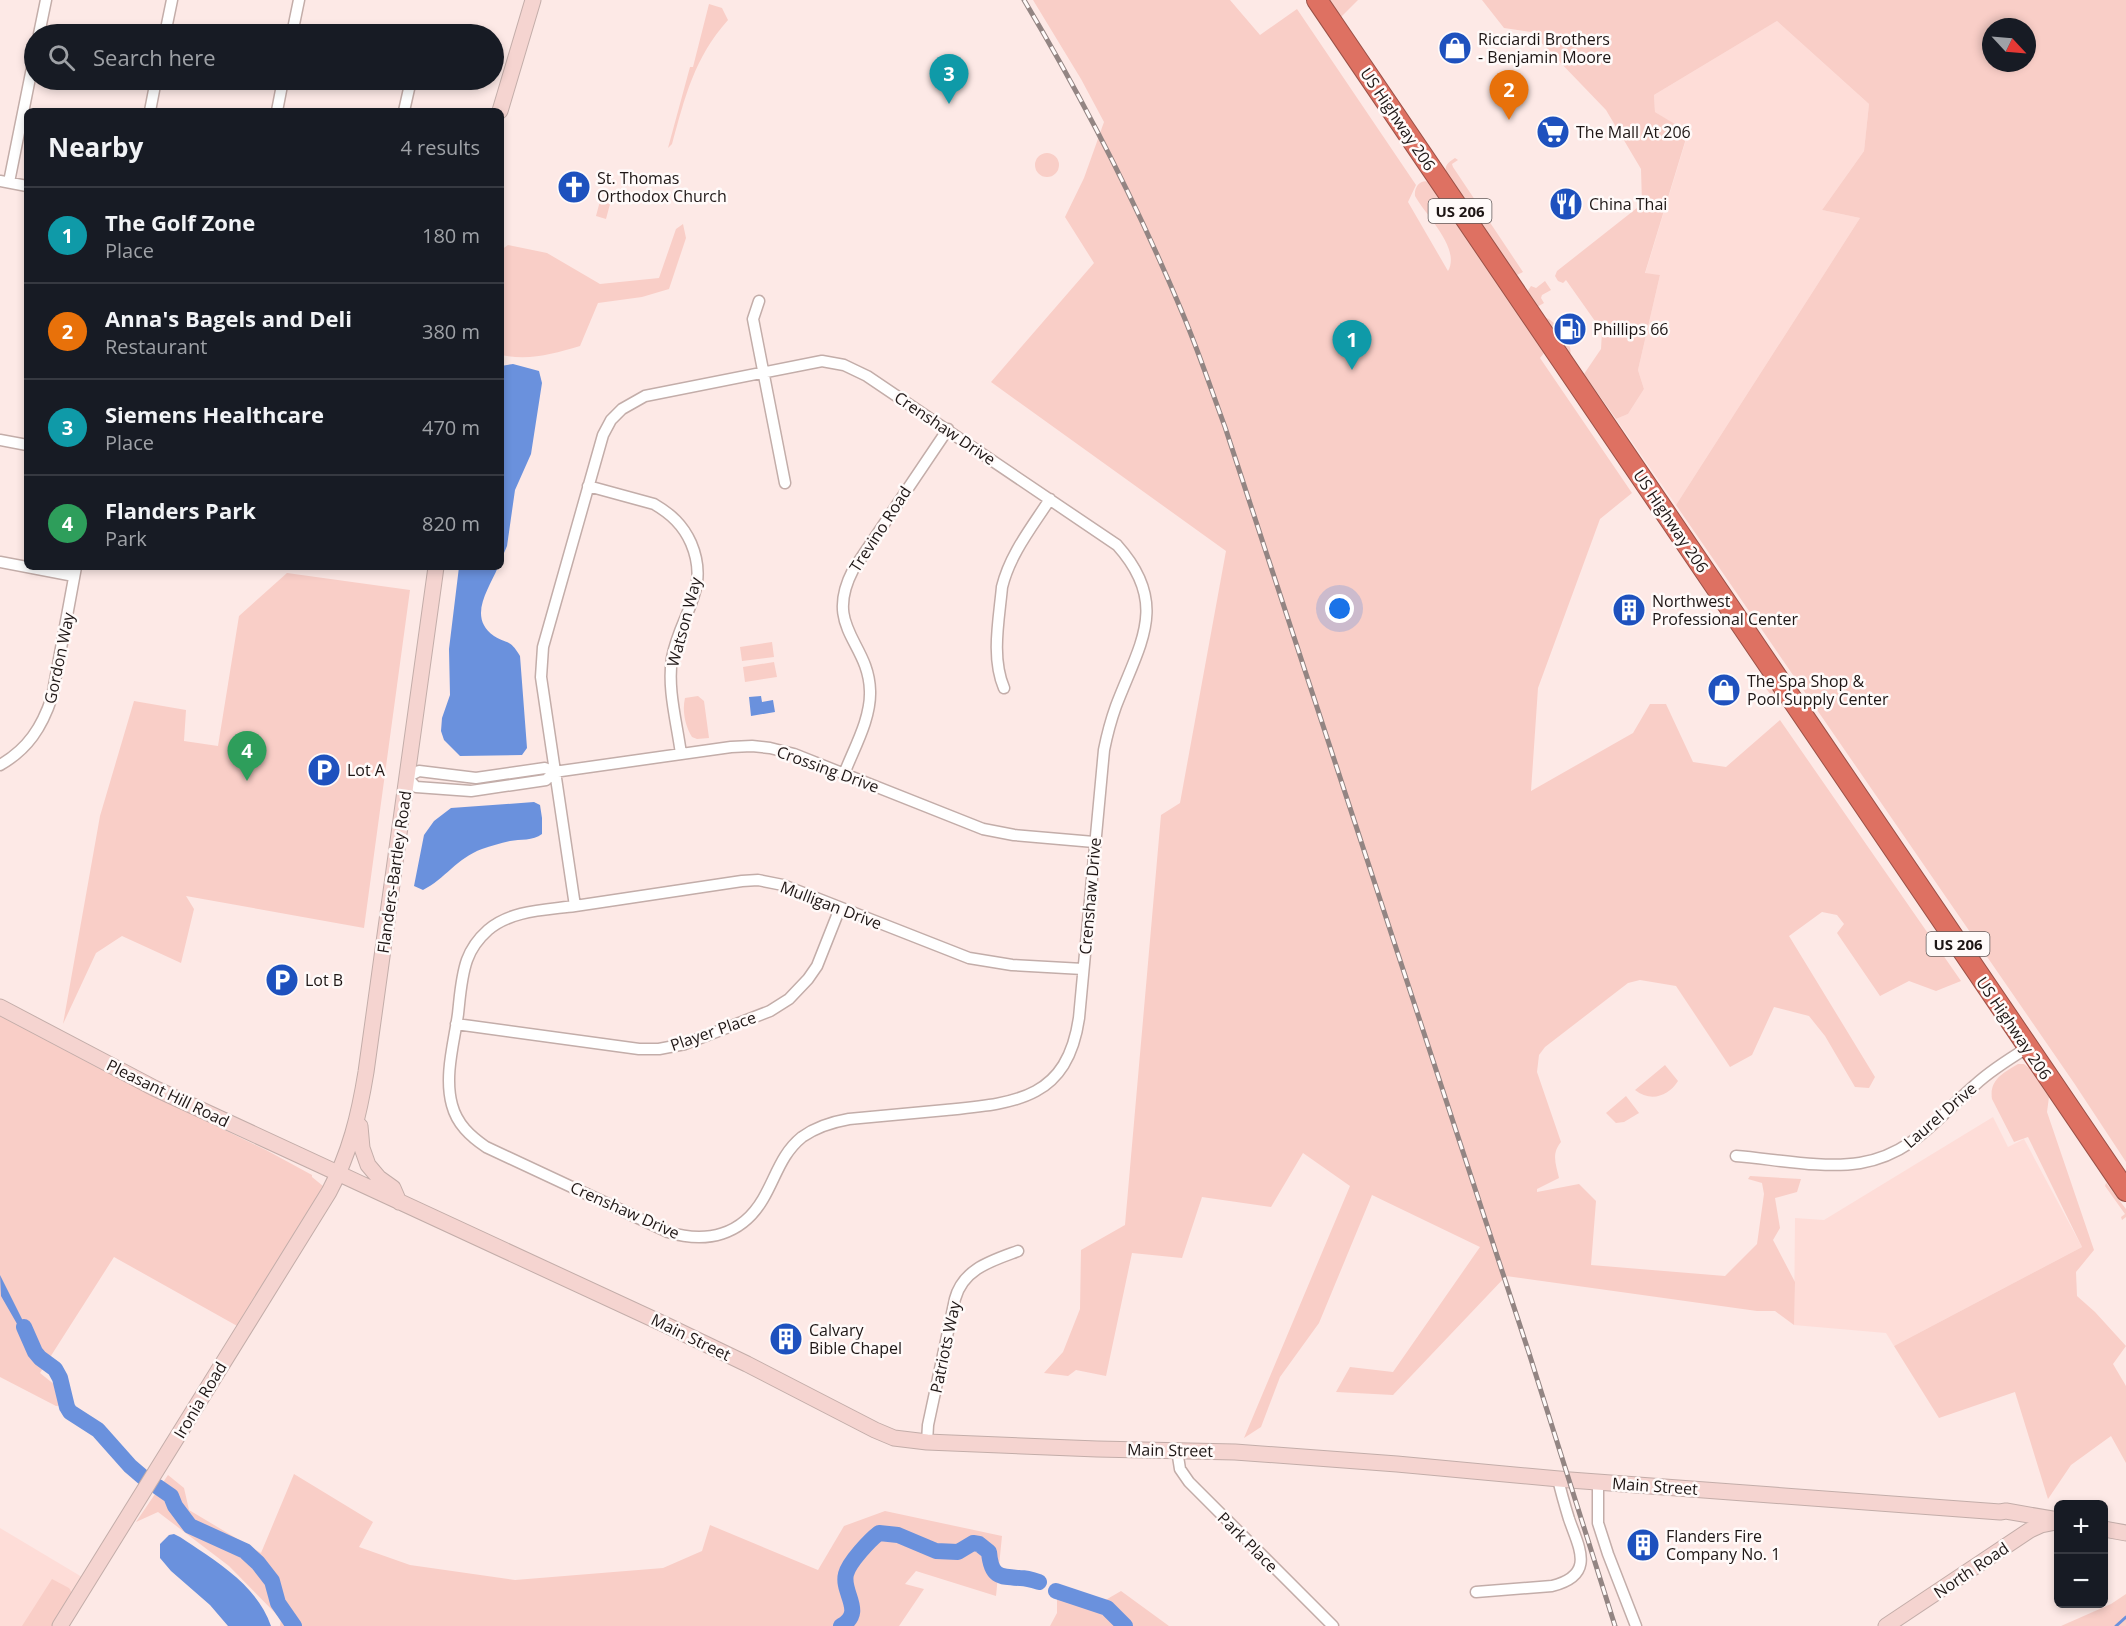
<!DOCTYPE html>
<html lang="en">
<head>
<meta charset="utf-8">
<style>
  :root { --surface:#171b24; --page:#20242c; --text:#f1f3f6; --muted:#9ea1a6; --line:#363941; --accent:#0f766e }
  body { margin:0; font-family:"Open Sans",sans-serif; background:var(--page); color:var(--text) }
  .controls { position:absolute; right:18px; bottom:18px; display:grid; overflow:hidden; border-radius:9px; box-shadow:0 3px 9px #0003 }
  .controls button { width:54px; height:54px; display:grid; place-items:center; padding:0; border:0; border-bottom:2px solid var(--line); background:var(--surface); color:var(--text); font:30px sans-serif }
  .compass { position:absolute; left:1982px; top:18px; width:54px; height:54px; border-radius:50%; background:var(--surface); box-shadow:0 3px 9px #0003; rotate:116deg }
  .you { position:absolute; left:1340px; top:609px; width:21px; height:21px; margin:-15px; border:4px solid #fff; border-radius:50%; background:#1a73e8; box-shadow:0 0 0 9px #1a73e833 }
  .badge { display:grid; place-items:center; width:39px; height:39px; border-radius:50%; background:var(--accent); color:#fff; font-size:20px; font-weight:700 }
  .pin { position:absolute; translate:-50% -50px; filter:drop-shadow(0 2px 3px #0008) }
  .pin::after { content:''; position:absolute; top:32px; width:21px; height:18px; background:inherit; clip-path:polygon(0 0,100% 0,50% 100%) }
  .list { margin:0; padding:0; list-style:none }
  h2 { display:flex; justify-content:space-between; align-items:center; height:78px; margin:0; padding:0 24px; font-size:26px }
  h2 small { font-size:20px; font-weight:400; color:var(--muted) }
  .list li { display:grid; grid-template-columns:39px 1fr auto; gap:18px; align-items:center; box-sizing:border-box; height:96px; padding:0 24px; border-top:2px solid var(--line) }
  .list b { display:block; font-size:22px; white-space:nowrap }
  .list p { margin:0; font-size:20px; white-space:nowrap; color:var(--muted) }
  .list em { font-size:20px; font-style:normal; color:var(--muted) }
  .icon { flex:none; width:33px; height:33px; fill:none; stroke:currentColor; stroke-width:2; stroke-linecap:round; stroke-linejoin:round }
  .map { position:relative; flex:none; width:2126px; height:1626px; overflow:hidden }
  .search { position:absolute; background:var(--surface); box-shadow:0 3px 9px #0003; left:24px; top:24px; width:480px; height:66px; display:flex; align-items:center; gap:15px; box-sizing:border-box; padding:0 21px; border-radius:33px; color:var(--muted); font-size:22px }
  .panel { position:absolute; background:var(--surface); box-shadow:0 3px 9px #0003; left:24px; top:108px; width:480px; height:462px; border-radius:9px }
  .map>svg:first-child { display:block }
</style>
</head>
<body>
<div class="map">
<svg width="2126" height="1626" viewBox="0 0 2126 1626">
  <rect width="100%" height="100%" fill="#fde9e6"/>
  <path fill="#feddd8" d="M 1777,21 L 1869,104 L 1864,151 L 1822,210 L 1860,218 L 1676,505 L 1616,419 L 1628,414 L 1644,389 L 1638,370 L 1660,275 L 1645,274 L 1688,133 L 1655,112 L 1654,95 Z
    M 1993,1117 L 2008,1147 L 2024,1139 L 2082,1247 L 1894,1346 L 1886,1333 L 1794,1325 L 1795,1218 L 1824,1220 Z
    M 0,1528 L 87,1580 L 58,1626 L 0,1626 Z"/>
  <path fill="#f9cec7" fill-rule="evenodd" d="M 1033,0 L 1230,0 L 1260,35 L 1297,9 L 1416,185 L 1408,202 L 1448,271 C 1461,248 1426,216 1415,196 C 1414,187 1420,179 1430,182 L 1433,185 L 1544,353 L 1540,358 L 1632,493 L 1600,519 L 1538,688 L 1531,791 L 1633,733 L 1650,704 L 1666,704 L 1693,762 L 1726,767 L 1780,720 L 1961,981 L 1936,991 L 1909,981 L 1880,996 L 1837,933 L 1844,924 L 1837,915 L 1822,912 L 1789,936 L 1875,1077 L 1869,1088 L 1855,1087 L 1825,1036 L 1809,1016 L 1774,1007 L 1752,1055 L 1730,1067 L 1676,986 L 1640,980 L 1628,983 L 1545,1047 L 1539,1055 L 1537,1072 L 1561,1142 C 1551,1154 1556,1164 1559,1178 L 1537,1189 L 1537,1192 L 1579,1184 L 1596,1201 L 1591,1265 L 1725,1276 L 1757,1244 L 1764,1194 L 1762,1183 L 1748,1179 L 1750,1176 L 1801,1179 L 1797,1192 L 1775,1198 L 1780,1228 L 1773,1240 L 1795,1282 L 1794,1325 L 1775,1311 L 1757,1311 L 1506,1276 L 1393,1395 L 1336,1392 L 1350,1367 L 1393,1372 L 1480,1247 L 1372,1195 L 1319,1323 L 1280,1377 L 1261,1427 L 1244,1438 L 1350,1186 L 1303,1153 L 1271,1207 L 1202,1197 L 1182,1258 L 1132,1253 L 1106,1376 L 1076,1370 L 1068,1376 L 1044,1373 L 1063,1352 L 1080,1309 L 1081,1250 L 1125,1225 L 1161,815 L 1180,803 L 1226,551 L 991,382 L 1094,263 L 1065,217 L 1084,178 L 1104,122 L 1081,79 Z
    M 1330,0 L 1358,0 L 1341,17 Z
    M 1482,0 L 2126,0 L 2126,1162 L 2074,1083 L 1676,505 L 1860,218 L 1822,210 L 1864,151 L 1869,104 L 1777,21 L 1654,95 L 1655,112 L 1688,132 L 1645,273 L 1660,275 L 1638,370 L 1644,389 L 1628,414 L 1616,419 L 1584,374 L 1601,349 L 1602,331 L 1566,280 L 1563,283 L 1558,281 L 1555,276 L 1557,271 L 1642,204 L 1641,169 L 1606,110 L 1531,32 L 1504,28 ZM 1991,27 L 2027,27 L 2027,63 L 1991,63 Z
    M 709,4 L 722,8 L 728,20 C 694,58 685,97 672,144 L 668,148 L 690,67 L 693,67 Z
    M1035 165a12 12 0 1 1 24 0a12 12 0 1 1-24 0Z
    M 1455,158 L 1458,160 L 1452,164 L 1453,167 L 1523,272 L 1517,275 L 1513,272 L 1447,175 C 1443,167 1448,162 1455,158 Z
    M 600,201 L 610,204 L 606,219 L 596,216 Z
    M 683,224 L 686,238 L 669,289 L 642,297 L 598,303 L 580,346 C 552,354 530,361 501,355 L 501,250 L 508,245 L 547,253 L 600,284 L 659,278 L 676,229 Z
    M 1545,281 L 1551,290 L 1542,295 L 1541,298 L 1544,303 L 1537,307 L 1527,292 L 1531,286 L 1536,288 Z
    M 1544,317 C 1555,320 1574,343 1570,355 Z
    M 287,573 L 410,590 L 364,928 L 186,896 L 194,909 L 181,963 L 122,936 L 96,953 L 63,1024 L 100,816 L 134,701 L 186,710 L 184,741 L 218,746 L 239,616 Z
    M 772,642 L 774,657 L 742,661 L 740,647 Z
    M 774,662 L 777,677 L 745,682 L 743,667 Z
    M 1764,675 L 1780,699 L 1779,701 L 1775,701 L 1761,681 L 1761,676 Z
    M 698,696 L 704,701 L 709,738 L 697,739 L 692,737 C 685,726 682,710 685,698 Z
    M 0,1012 L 136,1087 L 266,1150 L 312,1175 L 312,1177 L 323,1186 L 322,1191 L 239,1327 L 114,1257 L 40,1373 L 55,1385 L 65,1405 L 56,1406 L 0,1377 Z
    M 2018,1064 L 2024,1064 L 2029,1068 L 2049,1097 L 2047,1112 L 2094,1250 L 2076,1272 L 2077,1296 L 2095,1312 L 2126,1346 L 2113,1364 L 2126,1386 L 2126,1463 L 2111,1436 L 2071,1465 L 2048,1499 L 2015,1392 L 1939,1418 L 1894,1346 L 2082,1247 L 2028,1137 L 2014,1142 L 1992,1099 C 1989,1080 2003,1073 2018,1064 Z
    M 1665,1065 L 1678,1081 C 1668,1097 1650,1102 1635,1090 Z
    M 1626,1096 L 1639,1113 L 1624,1122 L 1616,1123 L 1606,1113 Z
    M 2106,1183 L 2126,1209 L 2126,1217 L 2122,1220 L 2121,1217 L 2125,1214 L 2105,1186 Z
    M 294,1474 L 373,1522 L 359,1547 L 410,1565 L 515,1580 L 663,1568 L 702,1551 L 710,1525 L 818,1570 L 844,1526 L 885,1511 L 1002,1536 L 996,1596 L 916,1571 L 905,1584 L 924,1589 L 899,1626 L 280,1626 L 281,1619 L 229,1566 L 158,1512 L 136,1522 L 168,1475 L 184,1488 L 189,1510 L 261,1553 Z
    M 52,1579 L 69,1588 L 72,1593 L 53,1626 L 22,1626 Z
    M 1121,1591 L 1169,1626 L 1050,1626 L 1057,1613 L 1057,1592 L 1097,1605 Z
    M 2126,1594 L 2126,1626 L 2061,1626 L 2111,1604 Z"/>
  <path fill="#6a91dd" d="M 513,364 L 539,371 L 542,383 L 531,454 L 515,490 L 507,546 L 501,560 L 501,366 Z
    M 459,567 L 498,567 C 489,589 467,617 494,636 C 508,645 509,638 520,656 L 527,748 L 522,755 L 460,756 L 444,740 L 441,731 L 442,718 L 450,695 L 449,649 Z
    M 761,696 L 762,702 L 773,700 L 775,712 L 751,716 L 749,697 Z
    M 534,802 L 540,805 L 542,818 L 542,834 C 533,841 520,839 510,841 C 500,843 491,846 482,849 C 457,858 445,879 423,890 L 414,886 L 424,835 L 434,821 L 451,808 Z
    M 0,1275 L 34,1343 L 32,1350 L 1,1296 Z
    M 174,1534 C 183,1538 190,1544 198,1549 C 228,1569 259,1591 271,1626 L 228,1626 L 210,1605 L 171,1571 L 160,1558 L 160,1544 L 169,1535 Z"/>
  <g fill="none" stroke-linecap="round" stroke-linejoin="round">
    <path stroke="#6a91dd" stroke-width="3" d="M 2116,1626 L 2126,1617"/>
    <path stroke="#6a91dd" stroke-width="16" d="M 24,1327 L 35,1352 L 40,1358 L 55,1369 L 60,1378 L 67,1407 L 70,1412 L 98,1430 L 130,1466 L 144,1478
      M 158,1487 L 171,1496 L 175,1506 L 190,1526 L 245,1551 L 258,1563 L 272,1581 L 278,1603 L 294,1626
      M 1056,1591 L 1107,1608 L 1125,1626
      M 841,1626 C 866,1612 841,1593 846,1574 C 849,1562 870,1540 879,1533 L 898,1535 L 936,1551 L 958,1552 L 973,1543 L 979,1544 L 989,1552 C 991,1576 998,1577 1020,1578 C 1026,1578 1033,1580 1039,1582"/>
    <g stroke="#c3ada9" stroke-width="13">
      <path id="street" d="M 39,34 L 46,0
        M 165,34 L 172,0
        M 292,34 L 299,0
        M 150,111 L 156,80
        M 277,111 L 283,80
        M 404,111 L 411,80
        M 0,181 L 27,186
        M 9,182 L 34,58
        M 759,301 L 753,319 L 785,483
        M 822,361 L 844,365 L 867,376 L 1117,545 C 1170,604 1140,643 1116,706 C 1111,720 1107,735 1104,750 L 1079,1018 C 1067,1100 1015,1103 946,1110 C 914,1113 881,1116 849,1119 C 832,1122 816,1127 802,1137 C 781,1154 776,1177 763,1199 C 742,1235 707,1244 668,1232 L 486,1147 C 470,1136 457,1124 452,1105 C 444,1076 454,1043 458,1014 C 460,996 461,977 467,960 C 471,949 479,938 488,930 C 511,910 546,910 575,906 L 541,677 L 543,647 L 603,435 L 611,420 L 622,409 L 645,396 Z
        M 0,440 L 27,445
        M 588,486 L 654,504 C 671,514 683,525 691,543 C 711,590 680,614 672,658 C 667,689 677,723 681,754
        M 0,562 L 74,576
        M 1004,688 C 991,657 999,620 1002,587 C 1010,554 1032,527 1050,499
        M 0,765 C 28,749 42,727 52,697 L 76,567
        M 554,772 L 546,780 L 471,791 L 416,787 L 407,777 L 419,771 L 476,778 L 545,768 L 554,772 L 731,747 L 752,746 L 770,748 L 794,754 L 983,829 L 1014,835 L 1094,842
        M 844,774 C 854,748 871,719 870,691 C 869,642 823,628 853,570 L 948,429
        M 575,906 L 742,881 L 758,880 L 783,885 L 969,958 L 1012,965 L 1083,969
        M 456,1024 L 639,1049 L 659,1049 L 685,1044 L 770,1011 L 789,999 L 808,979 L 817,966 L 840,908
        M 1736,1156 C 1774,1159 1823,1169 1860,1163 C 1913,1154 1937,1118 1975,1085 C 1990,1071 2009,1059 2027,1048
        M 927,1442 L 928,1425 L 955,1299 C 963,1269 991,1261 1018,1251
        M 1177,1450 L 1180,1469 L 1189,1482 L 1333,1626
        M 1598,1482 L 1598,1523 L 1608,1554 L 1636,1626
        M 1476,1592 L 1552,1586 C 1596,1575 1579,1548 1569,1519 C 1565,1506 1561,1492 1558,1479"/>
    </g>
    <g stroke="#c3ada9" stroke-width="17">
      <path id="secondary" d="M 500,111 L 533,0
        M 0,1007 L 154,1088 L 668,1326 L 747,1364 L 875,1430 L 894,1438 L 927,1442 L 1097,1449 L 1235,1452 L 1397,1464 L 1570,1480 L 2000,1512 L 2006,1511 L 2058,1520
        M 360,1126 L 362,1148 L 368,1165 L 379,1178 L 393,1188 L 399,1202
        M 2104,1529 L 2126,1533
        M 60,1626 L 329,1192 C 350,1153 359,1115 366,1072 L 436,567
        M 1886,1626 L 2030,1530 L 2041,1525 L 2056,1522"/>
    </g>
    <g stroke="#9b5147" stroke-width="22">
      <path id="highway" d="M 1317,0 L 2126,1191"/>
    </g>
    <use href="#street" stroke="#fff" stroke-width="10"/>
    <use href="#secondary" stroke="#f5d4d0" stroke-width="15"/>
    <use href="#highway" stroke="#de7162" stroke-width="20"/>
    <g stroke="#938583" stroke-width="5">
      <path id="rail" d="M 1024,0 C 1084,101 1137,204 1182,312 C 1198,350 1211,389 1225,427 L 1529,1353 L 1615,1626"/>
    </g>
    <use href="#rail" stroke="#fffaf9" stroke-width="3" stroke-dasharray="9" stroke-linecap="butt"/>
  </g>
  <defs>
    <g id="shop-disc" transform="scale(1.725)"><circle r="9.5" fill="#1e51be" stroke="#fffaf9"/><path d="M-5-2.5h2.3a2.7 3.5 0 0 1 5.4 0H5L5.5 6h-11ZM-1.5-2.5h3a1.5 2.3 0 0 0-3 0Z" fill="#fff"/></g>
    <g id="supermarket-disc" transform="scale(1.725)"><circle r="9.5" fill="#1e51be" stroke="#fffaf9"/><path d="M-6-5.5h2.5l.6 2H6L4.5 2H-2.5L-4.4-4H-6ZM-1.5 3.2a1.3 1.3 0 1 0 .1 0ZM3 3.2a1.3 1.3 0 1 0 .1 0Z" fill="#fff"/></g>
    <g id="church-disc" transform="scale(1.725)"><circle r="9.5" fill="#1e51be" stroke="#fffaf9"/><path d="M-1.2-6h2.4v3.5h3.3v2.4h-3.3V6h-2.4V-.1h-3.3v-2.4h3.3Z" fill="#fff"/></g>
    <g id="restaurant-disc" transform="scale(1.725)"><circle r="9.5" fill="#1e51be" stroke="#fffaf9"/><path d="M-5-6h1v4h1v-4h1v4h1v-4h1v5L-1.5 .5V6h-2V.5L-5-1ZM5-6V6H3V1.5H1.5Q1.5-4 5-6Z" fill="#fff"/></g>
    <g id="fuel-disc" transform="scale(1.725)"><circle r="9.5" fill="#1e51be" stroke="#fffaf9"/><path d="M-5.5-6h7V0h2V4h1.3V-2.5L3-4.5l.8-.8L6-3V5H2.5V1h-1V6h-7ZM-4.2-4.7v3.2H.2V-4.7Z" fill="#fff"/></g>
    <g id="building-disc" transform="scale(1.725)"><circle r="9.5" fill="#1e51be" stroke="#fffaf9"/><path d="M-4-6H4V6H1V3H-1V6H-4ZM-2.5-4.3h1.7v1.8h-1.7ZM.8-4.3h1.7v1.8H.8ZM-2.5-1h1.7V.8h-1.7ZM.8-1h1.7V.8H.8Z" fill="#fff"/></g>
    <g id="parking-disc" transform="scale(1.725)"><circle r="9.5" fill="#1e51be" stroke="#fffaf9"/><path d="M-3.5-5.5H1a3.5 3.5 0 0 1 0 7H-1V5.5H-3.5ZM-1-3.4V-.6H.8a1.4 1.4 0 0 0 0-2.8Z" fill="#fff"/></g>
  </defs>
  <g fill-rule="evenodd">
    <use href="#shop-disc" x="1455" y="48"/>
    <use href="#supermarket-disc" x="1553" y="132"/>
    <use href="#church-disc" x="574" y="187"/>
    <use href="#restaurant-disc" x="1566" y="204"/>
    <use href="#fuel-disc" x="1570" y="329"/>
    <use href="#building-disc" x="1629" y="610"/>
    <use href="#shop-disc" x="1724" y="690"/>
    <use href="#parking-disc" x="324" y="770"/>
    <use href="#parking-disc" x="282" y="980"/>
    <use href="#building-disc" x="786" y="1339"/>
    <use href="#building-disc" x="1643" y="1545"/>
  </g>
  <g text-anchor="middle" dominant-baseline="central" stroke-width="5" stroke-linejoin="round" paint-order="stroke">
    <g fill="#fffaf9" stroke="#625a59" stroke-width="1.5">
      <rect x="1428.5" y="199" width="63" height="24" rx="4.5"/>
      <rect x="1926.5" y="932" width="63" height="24" rx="4.5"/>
    </g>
    <g font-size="15" font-weight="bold" fill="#1e1615">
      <text x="1460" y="211">US 206</text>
      <text x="1958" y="944">US 206</text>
    </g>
    <g font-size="16" fill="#1e1615" stroke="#fffaf9" text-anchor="start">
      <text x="1478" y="39">Ricciardi Brothers<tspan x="1478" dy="18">- Benjamin Moore</tspan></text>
      <text x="1576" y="132">The Mall At 206</text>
      <text x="597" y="178">St. Thomas<tspan x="597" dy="18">Orthodox Church</tspan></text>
      <text x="1589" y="204">China Thai</text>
      <text x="1593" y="329">Phillips 66</text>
      <text x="1652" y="601">Northwest<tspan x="1652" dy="18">Professional Center</tspan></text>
      <text x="1747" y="681">The Spa Shop &amp;<tspan x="1747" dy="18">Pool Supply Center</tspan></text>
      <text x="347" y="770">Lot A</text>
      <text x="305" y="980">Lot B</text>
      <text x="809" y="1330">Calvary<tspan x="809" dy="18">Bible Chapel</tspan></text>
      <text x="1666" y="1536">Flanders Fire<tspan x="1666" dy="18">Company No. 1</tspan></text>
    </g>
    <g font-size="16" fill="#1e1615" stroke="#fffaf9">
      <text transform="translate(1398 119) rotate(56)">US Highway 206</text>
      <text transform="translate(945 428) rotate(34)">Crenshaw Drive</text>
      <text transform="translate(1671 521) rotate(56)">US Highway 206</text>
      <text transform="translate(880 529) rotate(-57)">Trevino Road</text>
      <text transform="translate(684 622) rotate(-75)">Watson Way</text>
      <text transform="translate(59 658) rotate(-78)">Gordon Way</text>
      <text transform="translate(828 769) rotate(20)">Crossing Drive</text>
      <text transform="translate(394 872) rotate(-82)">Flanders-Bartley Road</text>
      <text transform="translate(1090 896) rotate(-85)">Crenshaw Drive</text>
      <text transform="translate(831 905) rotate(21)">Mulligan Drive</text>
      <text transform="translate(2014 1028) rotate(56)">US Highway 206</text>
      <text transform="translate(713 1031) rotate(-19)">Player Place</text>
      <text transform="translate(168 1093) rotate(26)">Pleasant Hill Road</text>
      <text transform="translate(1940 1115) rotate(-41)">Laurel Drive</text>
      <text transform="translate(625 1210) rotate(24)">Crenshaw Drive</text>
      <text transform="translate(691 1337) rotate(26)">Main Street</text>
      <text transform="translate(945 1347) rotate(-78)">Patriots Way</text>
      <text transform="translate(200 1400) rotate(-59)">Ironia Road</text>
      <text transform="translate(1170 1450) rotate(1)">Main Street</text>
      <text transform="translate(1655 1486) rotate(4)">Main Street</text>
      <text transform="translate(1248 1542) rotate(45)">Park Place</text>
      <text transform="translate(1971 1570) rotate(-34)">North Road</text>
    </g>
  </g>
</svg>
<div class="controls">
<button>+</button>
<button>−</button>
</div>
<svg class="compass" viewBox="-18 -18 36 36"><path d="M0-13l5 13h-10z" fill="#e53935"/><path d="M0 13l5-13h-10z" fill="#9ea1a6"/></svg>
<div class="you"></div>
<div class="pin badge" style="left:1352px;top:370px;background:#0f9aa8">1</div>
<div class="pin badge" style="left:1509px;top:120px;background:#e8710a">2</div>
<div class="pin badge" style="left:949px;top:104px;background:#0f9aa8">3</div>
<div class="pin badge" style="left:247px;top:781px;background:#2e9e5b">4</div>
<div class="search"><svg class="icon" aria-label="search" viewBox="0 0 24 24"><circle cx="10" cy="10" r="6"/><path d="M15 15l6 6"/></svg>Search here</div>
<section class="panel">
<h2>Nearby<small>4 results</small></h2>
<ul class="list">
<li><span class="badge" style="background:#0f9aa8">1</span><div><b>The Golf Zone</b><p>Place</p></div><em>180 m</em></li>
<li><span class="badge" style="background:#e8710a">2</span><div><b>Anna's Bagels and Deli</b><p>Restaurant</p></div><em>380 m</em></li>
<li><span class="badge" style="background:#0f9aa8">3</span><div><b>Siemens Healthcare</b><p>Place</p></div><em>470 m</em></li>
<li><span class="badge" style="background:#2e9e5b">4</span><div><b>Flanders Park</b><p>Park</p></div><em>820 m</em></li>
</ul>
</section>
</div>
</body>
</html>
